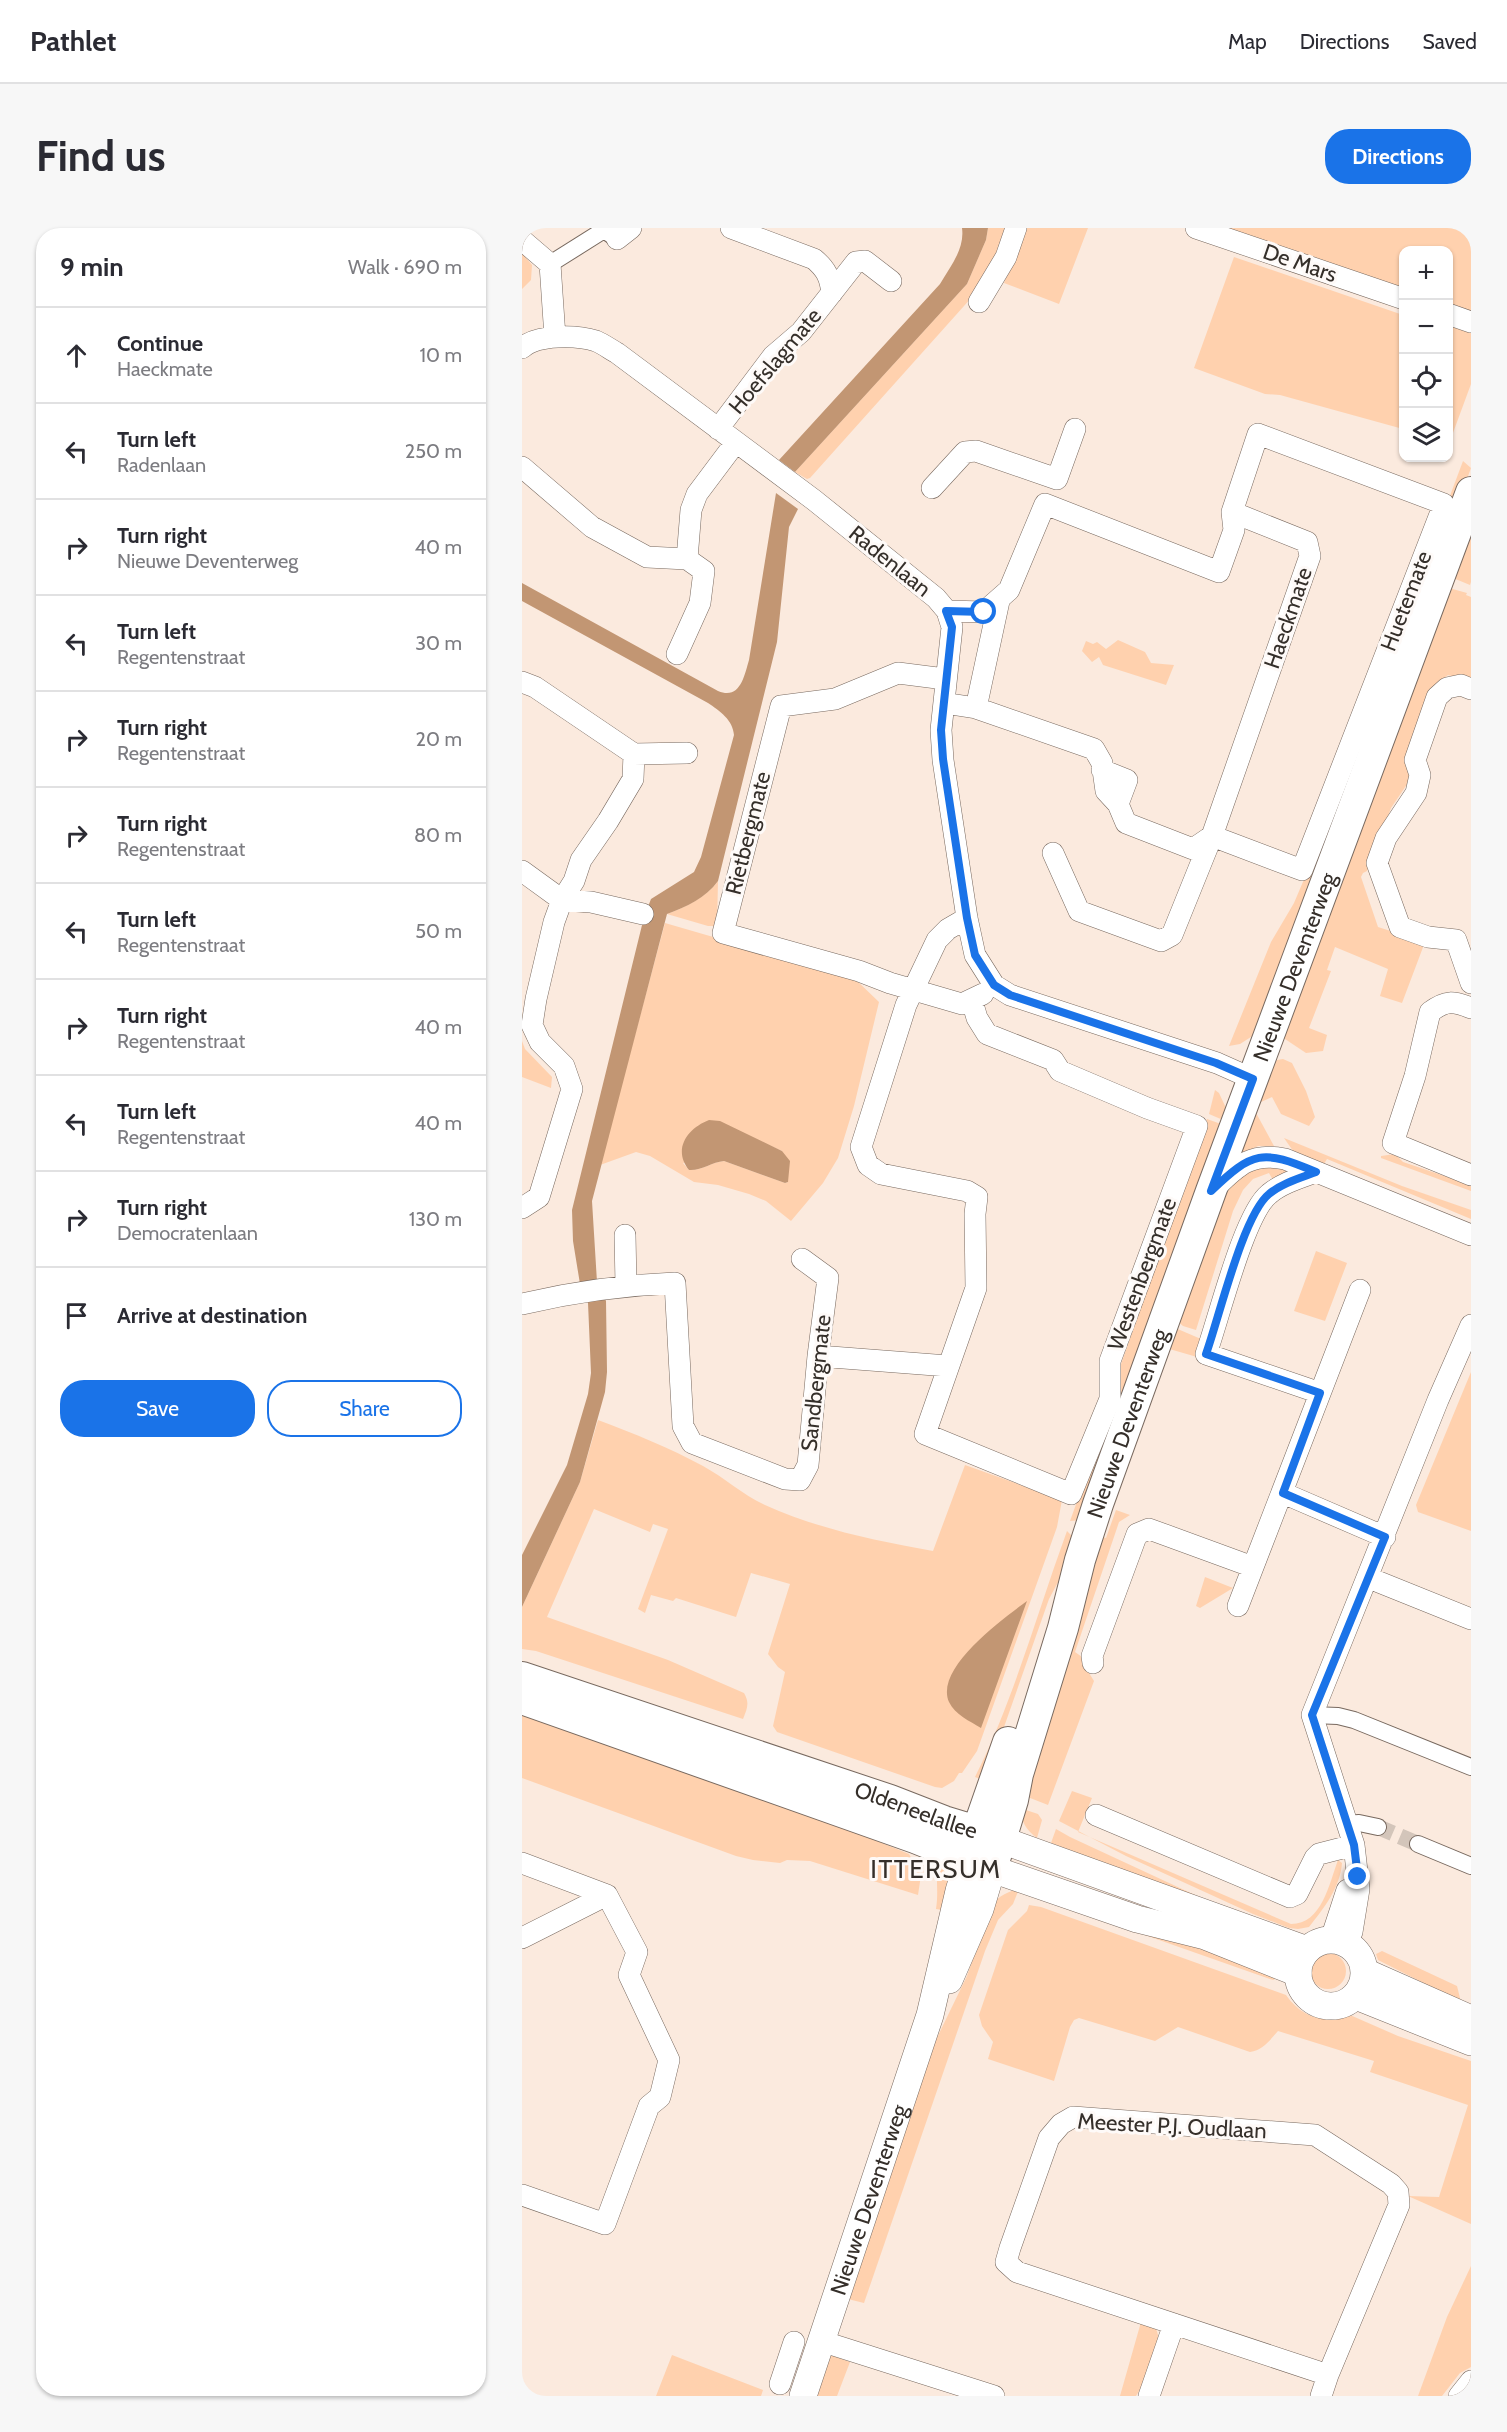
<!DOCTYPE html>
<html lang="en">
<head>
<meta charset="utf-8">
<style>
  :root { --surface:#fff; --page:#f7f7f7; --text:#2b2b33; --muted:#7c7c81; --line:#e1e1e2; --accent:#1a73e8 }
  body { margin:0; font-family:Cabin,sans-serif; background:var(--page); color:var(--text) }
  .controls { position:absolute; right:18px; top:18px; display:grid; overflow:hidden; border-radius:12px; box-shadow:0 2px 4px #0004 }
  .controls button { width:54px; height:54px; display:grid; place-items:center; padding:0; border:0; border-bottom:2px solid var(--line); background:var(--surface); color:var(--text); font:30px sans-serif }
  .stop { position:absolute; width:18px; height:18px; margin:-14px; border:4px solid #1a73e8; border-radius:50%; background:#fff }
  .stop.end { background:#1a73e8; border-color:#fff; box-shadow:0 2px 6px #0008 }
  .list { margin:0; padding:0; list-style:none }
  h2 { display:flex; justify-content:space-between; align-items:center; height:78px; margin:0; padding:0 24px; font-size:26px }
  h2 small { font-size:20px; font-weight:400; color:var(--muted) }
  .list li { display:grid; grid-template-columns:39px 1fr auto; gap:18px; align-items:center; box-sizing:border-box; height:96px; padding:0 24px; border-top:2px solid var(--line) }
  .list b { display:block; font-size:22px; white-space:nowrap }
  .list p { margin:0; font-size:20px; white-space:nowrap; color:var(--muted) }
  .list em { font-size:20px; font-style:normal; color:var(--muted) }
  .actions { display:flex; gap:12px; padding:18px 24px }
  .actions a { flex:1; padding:14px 0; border:2px solid var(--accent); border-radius:24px; text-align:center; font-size:21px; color:var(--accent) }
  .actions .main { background:var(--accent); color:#fff }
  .icon { flex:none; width:33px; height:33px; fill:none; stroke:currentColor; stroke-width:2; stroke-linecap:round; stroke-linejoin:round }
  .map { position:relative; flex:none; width:949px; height:2168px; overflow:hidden; border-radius:24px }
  header { display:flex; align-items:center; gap:36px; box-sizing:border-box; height:84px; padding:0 30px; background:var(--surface); border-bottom:2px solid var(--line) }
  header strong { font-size:28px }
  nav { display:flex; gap:33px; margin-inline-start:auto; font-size:21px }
  .intro { display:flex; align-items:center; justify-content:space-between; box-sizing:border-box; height:144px; padding:0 36px }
  h1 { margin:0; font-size:42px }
  .button { padding:15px 27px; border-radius:24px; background:var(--accent); color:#fff; font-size:21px; font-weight:700 }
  main { display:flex; gap:36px; padding:0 36px }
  aside { flex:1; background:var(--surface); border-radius:24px; box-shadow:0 2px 4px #0004 }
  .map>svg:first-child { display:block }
</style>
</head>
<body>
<header>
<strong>Pathlet</strong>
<nav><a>Map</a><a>Directions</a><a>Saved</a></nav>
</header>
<div class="intro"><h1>Find us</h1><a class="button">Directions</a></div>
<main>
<aside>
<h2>9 min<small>Walk · 690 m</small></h2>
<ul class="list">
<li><svg class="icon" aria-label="ahead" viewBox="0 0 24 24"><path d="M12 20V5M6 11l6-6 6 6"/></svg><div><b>Continue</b><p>Haeckmate</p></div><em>10 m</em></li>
<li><svg class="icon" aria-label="left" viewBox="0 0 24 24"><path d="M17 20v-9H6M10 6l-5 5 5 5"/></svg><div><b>Turn left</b><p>Radenlaan</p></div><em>250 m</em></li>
<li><svg class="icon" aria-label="right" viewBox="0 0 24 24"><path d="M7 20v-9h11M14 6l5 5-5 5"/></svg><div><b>Turn right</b><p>Nieuwe Deventerweg</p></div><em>40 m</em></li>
<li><svg class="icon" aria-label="left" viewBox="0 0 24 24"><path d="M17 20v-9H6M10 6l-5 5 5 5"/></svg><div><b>Turn left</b><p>Regentenstraat</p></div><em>30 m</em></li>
<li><svg class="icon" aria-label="right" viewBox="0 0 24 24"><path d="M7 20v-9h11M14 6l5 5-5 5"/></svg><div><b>Turn right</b><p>Regentenstraat</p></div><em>20 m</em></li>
<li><svg class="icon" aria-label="right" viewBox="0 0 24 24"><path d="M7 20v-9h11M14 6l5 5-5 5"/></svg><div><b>Turn right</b><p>Regentenstraat</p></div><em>80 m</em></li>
<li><svg class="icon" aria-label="left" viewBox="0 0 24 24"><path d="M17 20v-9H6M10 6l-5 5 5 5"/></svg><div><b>Turn left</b><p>Regentenstraat</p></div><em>50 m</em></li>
<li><svg class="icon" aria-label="right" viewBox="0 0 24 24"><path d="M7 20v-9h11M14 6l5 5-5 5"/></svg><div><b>Turn right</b><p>Regentenstraat</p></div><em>40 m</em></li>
<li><svg class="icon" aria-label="left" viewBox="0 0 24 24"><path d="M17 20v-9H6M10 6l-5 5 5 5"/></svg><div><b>Turn left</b><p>Regentenstraat</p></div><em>40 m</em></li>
<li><svg class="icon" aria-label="right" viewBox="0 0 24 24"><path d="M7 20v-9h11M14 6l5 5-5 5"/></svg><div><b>Turn right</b><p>Democratenlaan</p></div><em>130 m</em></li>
<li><svg class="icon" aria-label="arrive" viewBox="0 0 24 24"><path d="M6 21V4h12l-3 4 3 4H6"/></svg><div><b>Arrive at destination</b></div></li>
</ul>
<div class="actions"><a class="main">Save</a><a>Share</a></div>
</aside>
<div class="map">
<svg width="949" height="2168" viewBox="0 0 949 2168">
  <rect width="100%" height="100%" fill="#fbeade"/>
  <path fill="#ffd1ae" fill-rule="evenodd" d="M 466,0 L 489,0 L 459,59 L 288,250 L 285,251 L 273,244 L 445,56 L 464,12 Z
    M 505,0 L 566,0 L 537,76 L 482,55 Z
    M 695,0 L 949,0 L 949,87 L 927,80 L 926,22 L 882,22 L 881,64 Z
    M 0,25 L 10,37 L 9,52 L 0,61 Z
    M 712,29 L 881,87 L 881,201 L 758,167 L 743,166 L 672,140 Z
    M 926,95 L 949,103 L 949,156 L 928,213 Z
    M 941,233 L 949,240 L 900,373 L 732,807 L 718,816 L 707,818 L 749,714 L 772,675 L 800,609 Z
    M 949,294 L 949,354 L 948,357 L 931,350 Z
    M 927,360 L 945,365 L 944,367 L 949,369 L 949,454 L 926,447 L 912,459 L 890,549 L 869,580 L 845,643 L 841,645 L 839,649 L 856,699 L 903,714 L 880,775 L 858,768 L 866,741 L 813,719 L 805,742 L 809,743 L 787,800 L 805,807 L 801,823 L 784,825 L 760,809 Z
    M 596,412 L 623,424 L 629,435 L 652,437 L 644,457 L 581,437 L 577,429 L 570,434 L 560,423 L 564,413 L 571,416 L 575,414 L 584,421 Z
    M 196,653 L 195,698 L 186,698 L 145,686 C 162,680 186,668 196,653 Z
    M 143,695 L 332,750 L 357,774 L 332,878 L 316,930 L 301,955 L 269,993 L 244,973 L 227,966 L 196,957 L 172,954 L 128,928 L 114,924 L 78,937 ZM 233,911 L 260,923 L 266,954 L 263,955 L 202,933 C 190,934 179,943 167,942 L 161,935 Z
    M 0,813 L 3,821 L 30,849 L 29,860 L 0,849 Z
    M 761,831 L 770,835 L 784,863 L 793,889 L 787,898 L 759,886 L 750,869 L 739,874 C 738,861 746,841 755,832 Z
    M 693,862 L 697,865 L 704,880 L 701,892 L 687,886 Z
    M 733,883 L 752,918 L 736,918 L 717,927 Z
    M 685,891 L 699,896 L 560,1292 L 548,1293 L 593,1168 L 598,1139 Z
    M 762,910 L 880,958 L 949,982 L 949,991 L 805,931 L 802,936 L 776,930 Z
    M 873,926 L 881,934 L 949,957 L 949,963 L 859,930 L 859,928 Z
    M 742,936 L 768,942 L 752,954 L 747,945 L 731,951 L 721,962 L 711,983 L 674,1102 L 661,1098 L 654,1092 L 699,969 L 713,952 Z
    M 794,1023 L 825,1035 L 803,1093 L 772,1083 Z
    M 651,1099 L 679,1111 L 675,1129 L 644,1120 Z
    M 949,1144 L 949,1303 L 896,1284 L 894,1277 Z
    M 76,1192 C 111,1205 148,1220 181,1238 C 203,1250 221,1267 243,1277 C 296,1301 355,1313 411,1323 L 443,1237 L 540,1272 L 535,1299 L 455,1523 L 440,1545 L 437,1545 L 432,1553 L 420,1560 L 413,1559 L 255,1504 L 251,1498 L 263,1444 L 256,1439 L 246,1426 L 268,1356 L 229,1345 L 214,1389 L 154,1370 L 151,1373 L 129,1367 L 123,1385 L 116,1381 L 146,1301 L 131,1296 L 128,1304 L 72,1281 L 25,1389 L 146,1432 L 222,1465 C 228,1475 225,1481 221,1491 L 14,1423 L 0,1421 L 0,1379 L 58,1254 Z
    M 594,1282 L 608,1287 L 597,1294 L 595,1300 L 553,1424 L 563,1431 L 562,1437 L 572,1453 L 526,1577 L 503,1568 L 575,1307 L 584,1310 Z
    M 545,1303 L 554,1312 L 549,1330 L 527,1371 L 463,1553 L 453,1549 C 492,1471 515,1385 545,1303 Z
    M 683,1349 L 711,1360 L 678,1380 L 674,1378 Z
    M 0,1480 L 321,1599 L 387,1626 L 399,1647 L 396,1667 L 288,1633 L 265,1632 L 258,1635 L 231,1632 L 214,1628 L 0,1550 Z
    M 550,1563 L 570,1570 L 556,1604 L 769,1696 C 800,1696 807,1656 816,1632 L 820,1635 C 818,1660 802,1680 787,1699 L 776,1701 L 767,1700 L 731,1686 L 604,1628 L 537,1593 Z
    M 498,1580 L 516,1586 L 520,1592 L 515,1610 C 504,1602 499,1593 498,1580 Z
    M 534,1601 L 548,1609 L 701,1680 L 529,1615 Z
    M 416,1627 L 430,1644 L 426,1683 L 414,1681 C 417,1663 413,1645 416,1627 Z
    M 497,1661 L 491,1676 L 476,1692 L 463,1723 L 342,2075 L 322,2070 L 410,1820 L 445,1748 L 467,1683 C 473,1670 483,1664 497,1661 Z
    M 507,1677 L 519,1679 L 764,1767 C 780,1790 802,1796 828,1787 L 876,1808 L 949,1833 L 949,1996 L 886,1968 L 917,1969 L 946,1877 L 848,1844 L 852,1833 L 756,1803 C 748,1812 741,1822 728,1824 L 656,1799 L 633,1813 L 557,1790 L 552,1792 L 548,1799 L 532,1853 L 466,1831 L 471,1814 L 460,1798 L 457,1787 L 486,1702 L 505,1683 Z
    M 603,1700 L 663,1709 L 757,1749 L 751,1752 Z
    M 860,1723 L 935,1758 L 939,1774 L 856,1732 L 854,1726 Z
    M788 1743a18 18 0 1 1 36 0a18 18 0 1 1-36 0Z
    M 949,2038 L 949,2139 L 938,2145 L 920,2168 L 896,2168 L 925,2089 Z
    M 619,2094 L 634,2101 C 643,2119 624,2152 614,2168 L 598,2168 Z
    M 150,2127 L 241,2162 L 239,2168 L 134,2168 Z
    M 309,2127 L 328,2134 L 315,2168 L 290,2168 Z"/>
  <path fill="#c29673" d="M 440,0 L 466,0 L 464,12 L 445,56 L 273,244 L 257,232 L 418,56 C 428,39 443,21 440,0 Z
    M 254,265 L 276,281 L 267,299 L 255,414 L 196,653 C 184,670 164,679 145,686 L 70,973 L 75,1054 L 84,1073 L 85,1144 L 83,1164 L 58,1254 L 0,1379 L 0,1327 L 45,1237 L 66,1166 L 69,1145 L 66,1075 L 58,1056 L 51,1013 L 50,982 L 122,689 L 129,671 L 172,644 L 179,629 L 212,507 C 211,492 198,483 186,475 L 0,373 L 0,355 L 196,463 C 218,472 222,449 227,432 Z
    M 187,892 L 198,893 L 260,923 L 268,933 L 266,954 L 263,955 L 202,933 C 190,934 179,943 167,942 C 150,921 166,900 187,892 Z
    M 505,1373 L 459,1500 C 448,1493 433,1487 427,1474 C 412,1440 482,1390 505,1373 Z"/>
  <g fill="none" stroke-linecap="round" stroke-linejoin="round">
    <path stroke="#d3c5ba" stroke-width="16" stroke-dasharray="16 8" stroke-linecap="butt" d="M 856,1599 L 896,1616"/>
    <g stroke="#78695f" stroke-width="18">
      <path id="pedestrian" d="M 28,36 L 82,2 L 95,11
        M 790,1487 L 816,1488 L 832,1492 L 949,1539
        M 825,1596 L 837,1595 L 856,1599
        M 896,1616 L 949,1638"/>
    </g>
    <g stroke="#78695f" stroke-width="22">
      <path id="minor" d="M 209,0 L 292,31 C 304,41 308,49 310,65
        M 674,0 L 882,71
        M 95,11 L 109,0
        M 0,12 L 28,36 L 33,109
        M 457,74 L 484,29 L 494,0
        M 926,86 L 949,94
        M 0,120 C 15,106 55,107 74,113 C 81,116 88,121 95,125 L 292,272 L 414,370 L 425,383 L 430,399 L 419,502 L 421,532 L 445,690 L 453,727 L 472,757 L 488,767 L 695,835 L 731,851
        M 196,201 L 251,128 L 279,104 L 334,34 L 343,33 L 369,53
        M 0,239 L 70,299 L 125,329 L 165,331 L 169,282 L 175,266 L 214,214
        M 410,260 L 443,224 L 454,223 L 535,251 L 553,201
        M 425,383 L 462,384 L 487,362 L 523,276 L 697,344 L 712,302 L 710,284 L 736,206 L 922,276 L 780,642 L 690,608
        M 155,426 L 178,375 L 182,343 L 165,331
        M 423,451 L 376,445 L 313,471 L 259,478 L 201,705 L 337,743 L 368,755 L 440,776 L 461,766
        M 0,454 L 13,459 L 112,526 L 165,525
        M 949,461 L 939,457 L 925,460 L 915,469 L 893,532 L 898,547 L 894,565 L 864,610 L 855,635 L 878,699 L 906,709 L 934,712 L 949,755
        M 422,475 L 454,480 L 572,521 L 580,535 L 584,563 L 596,576 L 604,595 L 671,621 L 690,608
        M 454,480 L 477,373
        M 580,542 L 605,552 L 596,576
        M 531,625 L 557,683 L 639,713 L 650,707 L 690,608 L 788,328 L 785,314 L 710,284
        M 0,643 L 40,672
        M 40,672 L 69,674 L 121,686
        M 445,690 L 426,701 L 415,712 L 384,777 L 339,919 L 346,937 L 359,946 L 445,963 L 455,969 L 453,986 L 454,1060 L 403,1206 L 549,1266 L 588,1171 L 588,1133 L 675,898 L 625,880 L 538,843 L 531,832 L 465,806 L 455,790 L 450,773
        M 949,780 C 931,773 924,772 908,784 L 893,848 L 871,915 L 949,947
        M 794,944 C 778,950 760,955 747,966 C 722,986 697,1090 684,1126 L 798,1165
        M 694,959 C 716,937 730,924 763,931 L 949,1007
        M 0,980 L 17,969 L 50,861 L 42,838 L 18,814 L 10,797 L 14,771 L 32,694 L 40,672 L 52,653 L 59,632 L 86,593 L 111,551 L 112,526
        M 103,1007 L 104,1057
        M 0,1076 C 51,1064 101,1057 153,1055 L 161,1198 L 170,1215 L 263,1251 L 278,1252 L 286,1237 L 296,1128 L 306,1050 L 280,1031
        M 296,1128 L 426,1138
        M 761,1265 L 863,1309
        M 847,1350 L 949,1391
        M 716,1378 L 838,1062
        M 571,1435 L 570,1428 L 615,1306 L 627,1301 L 731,1339
        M 574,1587 L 768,1669 L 775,1666 L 793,1630 L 797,1626 L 832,1617
        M 0,1635 L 85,1667
        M 0,1710 L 85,1667 L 115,1724 L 107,1747 L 147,1832 L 138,1869 L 127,1878 L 83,1996 L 0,1967
        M 809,1711 L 825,1662
        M 825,1715 L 830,1704 L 837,1661 L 832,1617 L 790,1487 L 916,1172 L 949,1097
        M 299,2113 L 472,2168
        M 258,2156 L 272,2114
        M 627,2168 L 652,2096
        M 799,2168 L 806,2147 L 877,1977 L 876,1964 L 869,1956 L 793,1907 L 551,1889 L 539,1896 L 527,1910 L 488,2020 L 484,2034 L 495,2044 L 806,2147
        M 937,2168 L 949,2153"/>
    </g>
    <g stroke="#78695f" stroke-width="28">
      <g id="tertiary">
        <circle cx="809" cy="1745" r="33"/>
        <path d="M 843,1744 L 949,1791"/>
        <path d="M 427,1752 L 458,1681 L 470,1641 L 615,1691 L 683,1708 L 776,1745"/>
        <path d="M 834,1768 L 949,1814"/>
        <path id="s1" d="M 281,2168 L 408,1787 L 437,1663 L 455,1603 L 785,1722"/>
      </g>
    </g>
    <g stroke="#78695f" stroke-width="32">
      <g id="secondary">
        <path id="s2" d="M 0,1449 L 368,1572 L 422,1593 L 455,1603 L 486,1514"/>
        <path id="s3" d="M 0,1471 L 393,1610 L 470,1641 L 491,1572 L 496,1546 L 541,1400 L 558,1332 L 576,1276 L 689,963 L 949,264"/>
      </g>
    </g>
    <use href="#pedestrian" stroke="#fff" stroke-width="16"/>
    <use href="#minor" stroke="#fff" stroke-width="21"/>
    <use href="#tertiary" stroke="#fff" stroke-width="27"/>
    <use href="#secondary" stroke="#fff" stroke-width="30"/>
  </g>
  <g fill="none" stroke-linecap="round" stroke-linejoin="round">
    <path stroke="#1a73e8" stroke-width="8" d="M 462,384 L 424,383 L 430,399 L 419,502 L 421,531 L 445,690 L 453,727 L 472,757 L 488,767 L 694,835 L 731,851 L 689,963 C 731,923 740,921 794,944 C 778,950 760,955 747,966 C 721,987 697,1090 684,1126 L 798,1165 L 761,1265 L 863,1309 L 790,1487 L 832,1617 L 836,1649"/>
  </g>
  <g text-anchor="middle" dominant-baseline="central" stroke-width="6" stroke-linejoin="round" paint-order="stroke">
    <g font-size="22" fill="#352f2a" stroke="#fefaf8">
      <text transform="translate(778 35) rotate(19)">De Mars</text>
      <text transform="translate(253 133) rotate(-50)">Hoefslagmate</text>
      <text transform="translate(368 333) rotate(39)">Radenlaan</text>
      <text transform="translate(884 373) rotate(-69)">Huetemate</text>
      <text transform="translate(766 390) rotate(-71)">Haeckmate</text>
      <text transform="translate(226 605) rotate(-76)">Rietbergmate</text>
      <text stroke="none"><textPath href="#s3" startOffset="1452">Nieuwe Deventerweg</textPath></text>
      <text transform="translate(620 1046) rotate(-70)">Westenbergmate</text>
      <text transform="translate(294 1155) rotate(-84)">Sandbergmate</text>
      <text stroke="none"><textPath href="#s3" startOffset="966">Nieuwe Deventerweg</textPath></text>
      <text stroke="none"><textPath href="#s2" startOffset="416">Oldeneelallee</textPath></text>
      <text transform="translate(650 1898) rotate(3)">Meester P.J. Oudlaan</text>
      <text stroke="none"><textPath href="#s1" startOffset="207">Nieuwe Deventerweg</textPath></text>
    </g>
    <g font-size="26" letter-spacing="1.5" fill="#352f2a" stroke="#fefaf8">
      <text x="414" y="1641">ITTERSUM</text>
    </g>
  </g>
</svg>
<div class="controls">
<button>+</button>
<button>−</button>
<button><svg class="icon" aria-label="locate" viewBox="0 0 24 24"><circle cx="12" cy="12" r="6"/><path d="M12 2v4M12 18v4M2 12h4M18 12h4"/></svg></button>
<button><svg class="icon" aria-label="layers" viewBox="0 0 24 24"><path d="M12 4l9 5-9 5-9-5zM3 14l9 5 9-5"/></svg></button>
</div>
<div class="stop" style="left:462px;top:384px"></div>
<div class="stop end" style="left:836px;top:1649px"></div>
</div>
</main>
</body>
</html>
